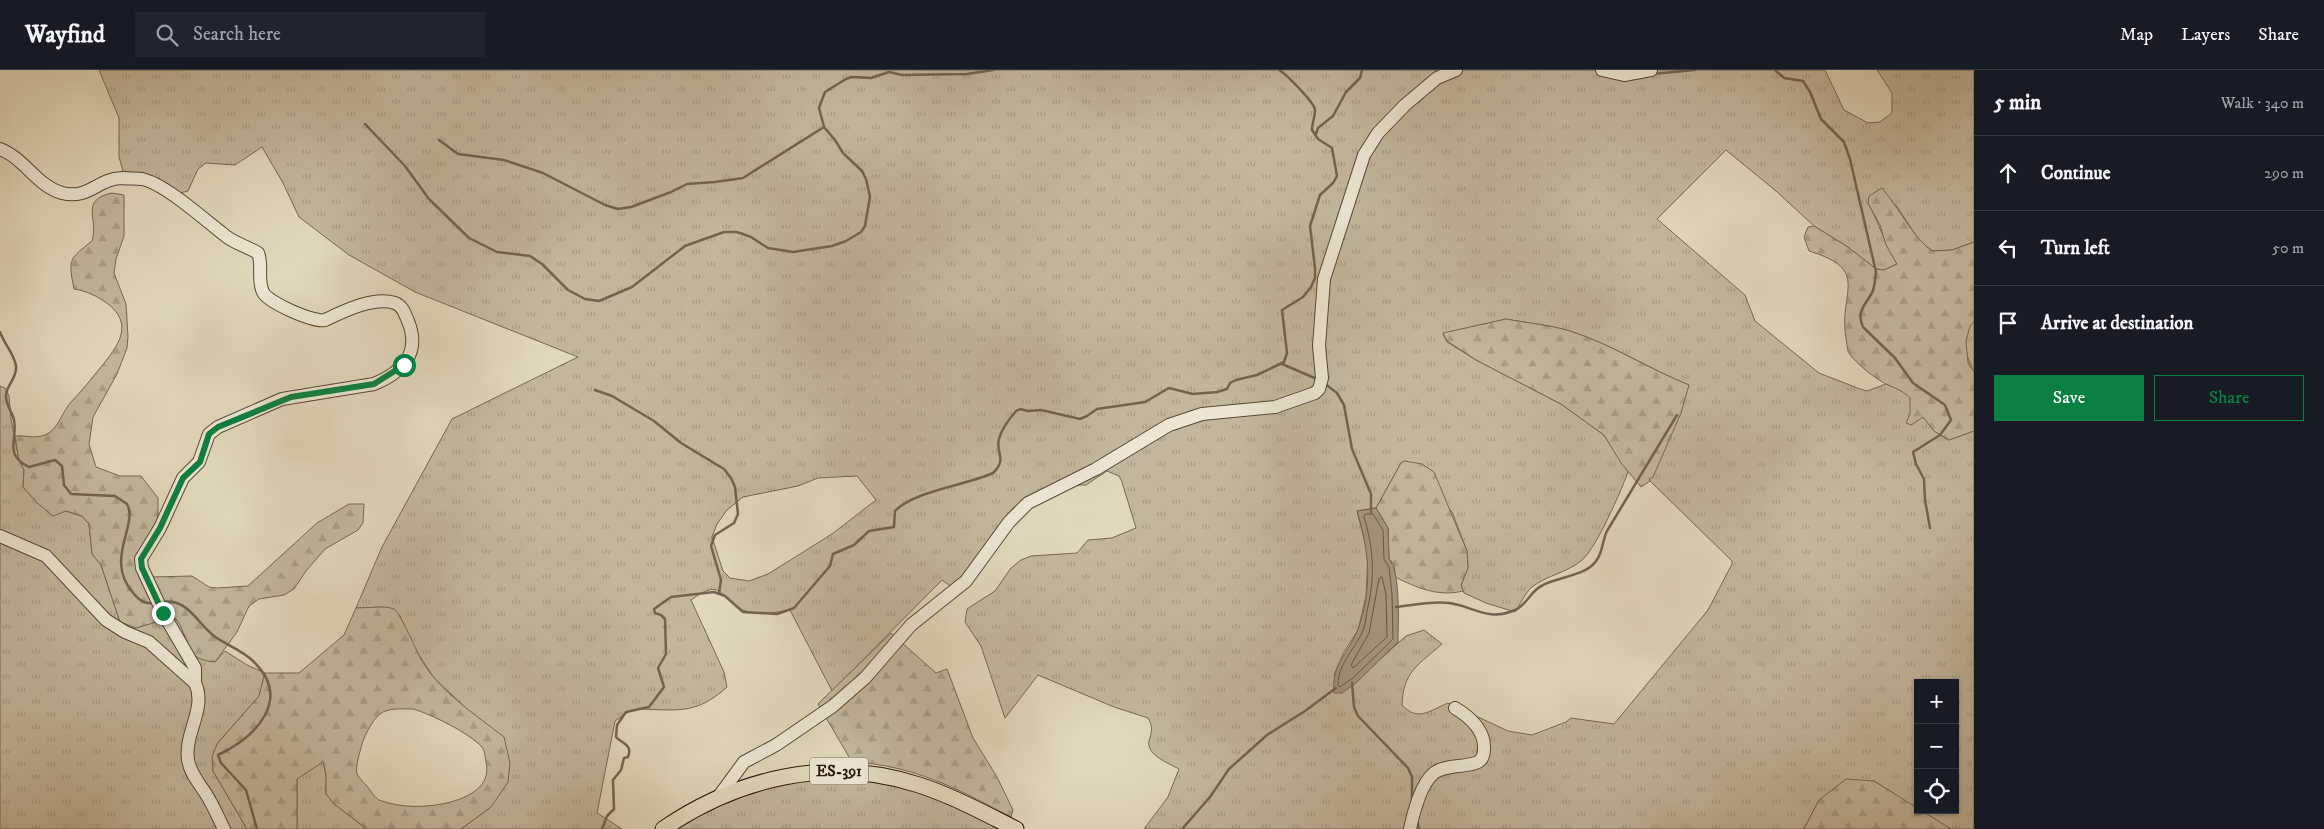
<!DOCTYPE html>
<html lang="en">
<head>
<meta charset="utf-8">
<style>
  :root { --surface:#171b24; --page:#20242c; --text:#f1f3f6; --muted:#9ea1a6; --line:#363941; --accent:#0b8043 }
  body { margin:0; font-family:"IM FELL DW Pica",serif; background:var(--page); color:var(--text) }
  .controls { position:absolute; right:15px; bottom:15px; display:grid; overflow:hidden; border-radius:0px; box-shadow:0 1px 4px #0004 }
  .controls button { width:45px; height:45px; display:grid; place-items:center; padding:0; border:0; border-bottom:1px solid var(--line); background:var(--surface); color:var(--text); font:25px sans-serif }
  .stop { position:absolute; width:15px; height:15px; margin:-11px; border:4px solid #0b8043; border-radius:50%; background:#fff }
  .stop.end { background:#0b8043; border-color:#fff; box-shadow:0 1px 5px #0008 }
  .list { margin:0; padding:0; list-style:none }
  h2 { display:flex; justify-content:space-between; align-items:center; height:65px; margin:0; padding:0 20px; font-size:21px }
  h2 small { font-size:16px; font-weight:400; color:var(--muted) }
  .list li { display:grid; grid-template-columns:32px 1fr auto; gap:15px; align-items:center; box-sizing:border-box; height:75px; padding:0 20px; border-top:1px solid var(--line) }
  .list b { display:block; font-size:19px; white-space:nowrap }
  .list em { font-size:16px; font-style:normal; color:var(--muted) }
  .actions { display:flex; gap:10px; padding:15px 20px }
  .actions a { flex:1; padding:11px 0; border:1px solid var(--accent); border-radius:0px; text-align:center; font-size:18px; color:var(--accent) }
  .actions .main { background:var(--accent); color:#fff }
  .icon { flex:none; width:28px; height:28px; fill:none; stroke:currentColor; stroke-width:2; stroke-linecap:round; stroke-linejoin:round }
  .map { position:relative; flex:none; width:1974px; height:759px; overflow:hidden }
  header { display:flex; align-items:center; gap:30px; box-sizing:border-box; height:70px; padding:0 25px; background:var(--surface); border-bottom:1px solid var(--line) }
  header strong { font-size:24px }
  nav { display:flex; gap:28px; margin-inline-start:auto; font-size:18px }
  .search { width:350px; height:45px; background:var(--page); display:flex; align-items:center; gap:12px; box-sizing:border-box; padding:0 18px; border-radius:0px; color:var(--muted); font-size:19px }
  main { display:flex }
  aside { flex:1; background:var(--surface) }
  .map>svg:first-child { display:block }
</style>
</head>
<body>
<header>
<strong>Wayfind</strong>
<div class="search"><svg class="icon" aria-label="search" viewBox="0 0 24 24"><circle cx="10" cy="10" r="6"/><path d="M15 15l6 6"/></svg>Search here</div>
<nav><a>Map</a><a>Layers</a><a>Share</a></nav>
</header>
<main>
<div class="map">
<svg width="1974" height="759" viewBox="0 0 1974 759">
  <defs>
    <pattern id="grass-tufts" width="24" height="20" patternUnits="userSpaceOnUse" patternTransform="scale(1.25)"><rect width="24" height="20" fill="#c2b79d"/><path d="M3 7l-1-3M5 7V3M7 7l1-3M15 17l-1-3M17 17v-4M19 17l1-3" fill="none" stroke="#a79d86"/></pattern>
    <pattern id="forest-firs" width="22" height="20" patternUnits="userSpaceOnUse" patternTransform="scale(1.25)"><rect width="22" height="20" fill="#c2b79d"/><path d="M5 1l3.5 6h-7zM16 11l3.5 6h-7z" fill="#a79d86"/></pattern>
  </defs>
  <rect width="100%" height="100%" fill="#e1d8bb"/>
  <filter id="stains"><feTurbulence type="fractalNoise" baseFrequency=".004" numOctaves="4"/><feColorMatrix values="0 0 0 0 .2 0 0 0 0 .09 0 0 0 0 .02 0 0 0 .5 -.17"/></filter>
  <radialGradient id="worn" r=".72"><stop offset=".6" stop-color="#630" stop-opacity="0"/><stop offset="1" stop-color="#630" stop-opacity=".3"/></radialGradient>
  <path fill="url(#grass-tufts)" stroke="#766754" fill-rule="evenodd" d="M 99,0 L 1825,0 L 1844,40 L 1868,53 L 1880,52 L 1892,43 L 1892,23 L 1877,0 L 1974,0 L 1974,172 L 1952,180 L 1933,181 L 1921,173 L 1896,135 L 1868,133 C 1879,153 1885,174 1897,194 L 1884,200 L 1876,199 L 1848,177 L 1814,156 L 1776,121 L 1726,80 L 1657,149 L 1745,225 L 1755,251 L 1819,303 L 1860,319 L 1867,321 L 1886,314 L 1905,322 L 1911,328 L 1911,355 L 1923,346 L 1934,361 L 1948,370 L 1974,361 L 1974,759 L 1951,759 L 1920,740 L 1955,740 L 1955,613 L 1918,613 L 1918,739 L 1874,711 L 1819,730 L 1804,759 L 1144,759 L 1168,727 L 1179,699 C 1170,694 1146,685 1149,671 C 1152,662 1153,656 1148,648 L 1114,637 L 1038,605 L 1005,648 L 981,576 L 965,552 L 967,539 L 995,521 L 1011,498 L 1021,490 L 1031,486 L 1077,483 L 1088,470 L 1112,468 L 1136,458 L 1122,412 L 1119,406 L 1107,401 L 1086,415 L 1063,415 L 1014,437 L 1002,451 L 953,518 L 942,510 L 832,621 L 790,540 C 776,542 757,547 743,540 C 720,529 723,506 691,530 L 724,602 L 727,617 C 696,645 678,640 639,639 L 630,641 L 615,651 L 597,743 L 622,759 L 461,759 L 491,737 L 489,656 L 469,641 L 434,608 L 410,571 L 400,546 L 383,537 L 356,538 L 382,477 L 452,349 L 578,287 L 415,222 L 349,185 L 299,147 L 283,113 L 262,77 L 235,95 L 206,93 L 198,99 L 188,121 L 180,123 L 123,101 L 119,87 L 119,48 ZM 1506,249 C 1527,253 1550,255 1570,261 C 1611,274 1649,299 1689,315 L 1648,409 L 1732,491 L 1732,494 L 1708,540 L 1614,654 L 1571,648 L 1566,652 L 1532,665 L 1508,661 L 1448,633 C 1429,641 1418,652 1402,635 C 1403,602 1418,595 1442,574 L 1424,560 L 1406,566 L 1342,623 L 1334,605 L 1344,582 L 1358,560 L 1366,526 L 1368,484 L 1357,441 L 1376,438 L 1401,393 L 1405,391 L 1452,442 L 1467,481 L 1468,498 L 1461,515 L 1464,523 L 1486,533 L 1515,542 C 1520,535 1525,523 1532,517 C 1547,505 1567,503 1582,490 C 1597,477 1621,421 1628,402 L 1604,365 L 1561,334 L 1476,290 L 1447,272 L 1443,264 ZM 857,406 L 876,430 L 832,464 L 768,504 L 749,511 L 730,508 L 723,501 L 712,467 L 717,454 L 727,440 L 743,427 L 798,416 L 818,408 Z
    M 1974,252 L 1974,302 C 1966,289 1960,263 1974,252 Z
    M 0,316 L 5,318 L 9,326 L 11,349 L 19,390 L 24,400 L 23,417 L 65,441 L 82,446 L 89,454 L 92,484 L 101,495 L 120,552 C 138,552 155,555 171,544 L 215,592 L 225,581 L 247,595 L 265,603 L 259,626 L 217,674 L 213,701 L 247,759 L 0,759 Z
    M 323,691 L 326,705 L 326,724 L 334,734 L 367,759 L 297,759 L 297,708 Z
    M 801,707 L 901,711 L 1007,759 L 673,759 L 711,735 Z"/>
  <path fill="url(#forest-firs)" stroke="#766754" fill-rule="evenodd" d="M 1882,118 C 1900,139 1911,165 1932,181 L 1952,180 L 1974,172 L 1974,252 L 1970,256 L 1966,271 L 1968,293 L 1974,302 L 1974,361 L 1949,370 L 1934,361 L 1923,347 L 1911,355 L 1906,353 L 1910,344 L 1910,328 C 1903,321 1897,319 1888,315 C 1877,310 1855,293 1849,283 C 1847,280 1847,273 1846,268 C 1838,222 1872,200 1809,181 L 1804,167 L 1808,157 L 1814,156 L 1848,177 L 1876,199 L 1884,200 L 1897,194 L 1886,175 L 1880,155 L 1868,133 L 1869,126 Z
    M 112,123 L 124,125 L 124,166 L 116,189 L 114,203 L 126,234 L 128,267 L 127,278 L 117,304 L 93,347 L 89,374 L 96,397 L 120,406 L 141,406 L 158,428 L 158,466 L 146,490 L 150,507 L 192,506 L 209,517 L 217,518 L 248,516 L 317,453 L 349,434 L 364,434 L 363,453 L 358,460 L 325,479 L 306,501 L 294,519 L 284,525 L 259,529 L 249,536 L 237,562 L 215,592 C 177,589 193,562 171,544 L 163,550 L 136,558 L 120,552 L 101,495 L 92,484 L 89,454 L 82,446 L 66,441 L 53,446 L 36,432 L 23,417 L 24,400 L 19,390 L 15,366 C 26,365 38,370 49,363 C 59,356 63,341 71,332 C 82,321 91,309 101,297 C 117,277 135,255 108,234 C 97,226 87,221 74,219 C 68,189 69,189 92,171 C 99,149 79,130 112,123 Z
    M 1506,249 C 1527,253 1550,255 1570,261 C 1611,274 1649,299 1689,315 L 1681,343 L 1653,407 L 1649,409 L 1650,411 L 1641,417 L 1621,393 L 1604,365 L 1561,334 L 1476,290 L 1447,271 L 1443,263 Z
    M 1404,391 L 1422,394 L 1434,402 L 1467,481 L 1468,498 L 1461,515 L 1463,521 C 1439,527 1417,518 1395,507 L 1394,494 L 1389,489 L 1388,458 L 1376,438 L 1401,393 Z
    M 383,537 C 386,537 391,538 394,539 C 400,542 417,583 423,593 C 443,624 476,645 504,667 L 510,693 L 508,712 L 491,737 L 461,759 L 367,759 L 334,734 L 326,724 L 326,705 L 323,692 L 297,709 L 297,759 L 247,759 L 213,701 L 212,687 L 217,674 L 259,626 L 265,603 L 299,603 L 344,565 L 356,538 ZM 413,639 C 431,644 469,663 482,677 C 485,681 485,687 486,692 C 492,717 467,728 447,733 C 424,738 401,738 379,730 C 375,728 370,720 367,716 C 364,713 359,708 357,704 C 355,695 360,683 362,674 C 365,664 374,647 383,642 C 391,638 404,639 413,639 Z
    M 891,563 L 936,603 L 947,599 L 973,668 L 997,707 L 1013,740 L 1011,747 C 958,719 913,695 852,692 L 818,634 Z
    M 1846,709 L 1874,711 L 1951,759 L 1804,759 L 1819,730 Z"/>
  <path fill="#a3967f" stroke="#736351" d="M 1376,438 L 1388,458 L 1389,489 C 1401,502 1398,553 1398,572 L 1357,612 L 1342,623 L 1334,623 C 1331,594 1349,583 1358,559 C 1373,519 1369,480 1357,441 Z"/>
  <g fill="none" stroke-linecap="round" stroke-linejoin="round">
    <path stroke="#665645" stroke-width="1" d="M 1366,444 L 1373,444 L 1383,460 L 1384,489 L 1389,497 L 1392,524 L 1393,569 L 1353,608 L 1340,617 L 1338,615 C 1337,597 1354,579 1362,563 C 1365,557 1366,548 1367,541 C 1375,508 1374,479 1364,447 Z
      M 1382,507 L 1386,525 L 1387,567 L 1353,598 L 1351,595 L 1369,563 L 1379,509 Z"/>
    <path stroke="#736351" stroke-width="2.5" d="M 1775,0 L 1784,8 L 1803,11 L 1810,22 L 1821,49 L 1844,72 L 1850,89 L 1876,202 C 1875,209 1875,216 1872,223 C 1865,235 1856,242 1863,257 L 1895,288 L 1913,313 L 1945,335 L 1951,350 L 1940,365 L 1913,382 L 1916,394 L 1924,409 L 1925,430 L 1930,458
      M 1652,4 L 1695,0
      M 365,54 L 405,96 L 429,129 L 469,168 L 497,182 L 530,186 L 542,194 L 568,220 L 585,229 L 599,231 L 632,217 L 685,176 L 724,162 L 737,162 L 751,167 L 768,178 L 793,182 L 832,176 L 846,171 L 861,162 L 865,156 L 870,127 L 866,109 L 862,101 L 843,83 L 835,70 L 824,57 L 819,38 L 825,22 L 846,9 L 852,7 L 871,8 L 889,2 L 902,5 L 967,4 L 993,0
      M 1316,64 L 1318,58 L 1333,46 L 1346,22 L 1360,8 L 1362,0
      M 439,70 L 458,84 L 504,90 L 543,103 L 605,135 L 618,139 L 631,137 L 671,122 L 687,114 L 715,112 L 743,108 L 824,57
      M 0,262 C 4,274 14,283 16,296 C 17,309 7,314 6,325 C 5,334 12,341 14,350 C 18,370 3,384 29,397 L 55,390 L 62,396 L 64,415 L 71,424 L 115,426 L 127,434 C 139,455 103,490 134,524 C 140,531 145,534 154,533
      M 1282,294 L 1317,309
      M 1324,313 L 1337,323 L 1344,335 L 1352,379 L 1371,424 L 1371,442
      M 595,320 L 612,326 L 654,351 L 681,373 L 724,399 L 731,408 L 735,417 L 738,444 L 734,453 L 715,465 L 711,476 L 721,510 L 719,523
      M 162,532 C 188,528 197,553 214,566 C 226,575 242,580 253,591 C 293,629 256,667 218,685 L 221,693 L 246,720 L 257,759
      M 1396,537 C 1414,535 1431,531 1449,533 C 1473,536 1488,552 1515,540 C 1527,535 1531,520 1543,515 C 1560,506 1591,506 1599,486 C 1603,478 1603,469 1607,461 L 1677,345
      M 1352,613 L 1354,637 L 1358,646 L 1408,698 L 1412,707 L 1412,733
      M 1417,750 L 1419,759
      M 602,759 L 607,746 L 614,739 L 613,710 L 621,700 L 624,688 L 628,687 C 633,674 622,674 616,667 L 617,655 L 626,642 L 649,637 L 664,617 L 658,598 L 666,584 L 665,549 L 661,545 L 655,543 L 654,539 L 671,527 L 714,522 L 725,526 L 743,542 L 777,544 L 794,538 L 830,496 L 833,484 L 854,475 L 869,461 L 894,457 L 895,441 C 914,421 967,415 993,403 C 1008,388 995,384 999,369 C 1001,360 1010,348 1016,341 L 1020,339 L 1028,341 L 1041,340 L 1080,349 L 1087,346 L 1097,339 L 1145,332 L 1169,318 L 1193,324 L 1217,322 L 1227,319 L 1230,313 L 1236,310 L 1257,305 L 1284,292 L 1287,283 L 1282,240 L 1303,227 L 1311,217 L 1315,208 L 1315,198 L 1310,156 L 1320,125 L 1333,113 L 1337,106 L 1332,78 L 1318,69 L 1312,60 C 1312,53 1315,47 1315,40 C 1315,33 1286,4 1279,0
      M 1182,759 L 1210,727 L 1229,699 L 1267,665 L 1305,641 L 1336,618"/>
    <g stroke="#584737" stroke-width="14">
      <path id="minor" d="M 1602,0 L 1624,5 L 1651,0
        M 0,79 C 24,88 37,116 62,123 C 89,130 98,108 123,108 C 129,109 136,108 142,109 C 166,114 207,152 227,167 C 237,174 248,177 258,183 C 263,194 257,210 263,222 C 267,232 314,253 325,250 C 344,241 374,226 395,233 C 403,236 405,244 408,251 C 421,283 403,302 374,314 L 282,329 L 218,357 L 209,364 L 199,392 L 183,408 L 160,458 L 141,489 L 142,498 L 163,543 L 195,598 L 195,613
        M 0,466 L 46,486 L 106,550 L 125,562 L 149,572 L 195,613 C 207,638 184,663 188,690 C 190,703 199,713 206,724 C 213,735 218,747 224,759
        M 719,726 L 744,692 L 776,675 L 833,636 L 865,608 L 911,555 L 966,511 L 1009,452 L 1028,433 L 1096,399 L 1169,355 L 1202,344 L 1275,337 L 1315,323 L 1319,319 L 1322,308 L 1319,276 L 1324,209 L 1364,85 L 1378,63 L 1405,35 L 1437,8 L 1456,0
        M 1410,759 C 1413,744 1421,713 1434,703 C 1446,694 1465,698 1478,692 C 1483,689 1484,684 1484,679 C 1485,660 1470,647 1455,638"/>
    </g>
    <g stroke="#2a170b" stroke-width="17">
      <path id="major" d="M 663,759 C 739,707 830,686 919,715 C 953,726 984,743 1016,759"/>
    </g>
    <use href="#minor" stroke="#ece6d3" stroke-width="12"/>
    <use href="#major" stroke="#e1d8bb" stroke-width="15"/>
  </g>
  <g fill="none" stroke-linecap="round" stroke-linejoin="round">
    <path stroke="#0b8043" stroke-width="6" d="M 163,543 L 142,498 L 141,489 L 160,458 L 183,408 L 200,392 L 209,364 L 218,357 L 291,327 L 374,314 L 404,295"/>
  </g>
  <g text-anchor="middle" dominant-baseline="central" stroke-width="4" stroke-linejoin="round" paint-order="stroke">
    <rect fill="#ece6d3" stroke="#645547" stroke-width="1" x="810" y="687.5" width="58" height="27" rx="4"/>
    <g font-size="16" font-weight="bold" fill="#2a170b">
      <text x="839" y="701">ES-391</text>
    </g>
  </g>
  <rect width="100%" height="100%" filter="url(#stains)"/>
  <rect width="100%" height="100%" fill="url(#worn)"/>
</svg>
<div class="controls">
<button>+</button>
<button>−</button>
<button><svg class="icon" aria-label="locate" viewBox="0 0 24 24"><circle cx="12" cy="12" r="6"/><path d="M12 2v4M12 18v4M2 12h4M18 12h4"/></svg></button>
</div>
<div class="stop" style="left:404px;top:295px"></div>
<div class="stop end" style="left:163px;top:543px"></div>
</div>
<aside>
<h2>5 min<small>Walk · 340 m</small></h2>
<ul class="list">
<li><svg class="icon" aria-label="ahead" viewBox="0 0 24 24"><path d="M12 20V5M6 11l6-6 6 6"/></svg><div><b>Continue</b></div><em>290 m</em></li>
<li><svg class="icon" aria-label="left" viewBox="0 0 24 24"><path d="M17 20v-9H6M10 6l-5 5 5 5"/></svg><div><b>Turn left</b></div><em>50 m</em></li>
<li><svg class="icon" aria-label="arrive" viewBox="0 0 24 24"><path d="M6 21V4h12l-3 4 3 4H6"/></svg><div><b>Arrive at destination</b></div></li>
</ul>
<div class="actions"><a class="main">Save</a><a>Share</a></div>
</aside>
</main>
</body>
</html>
